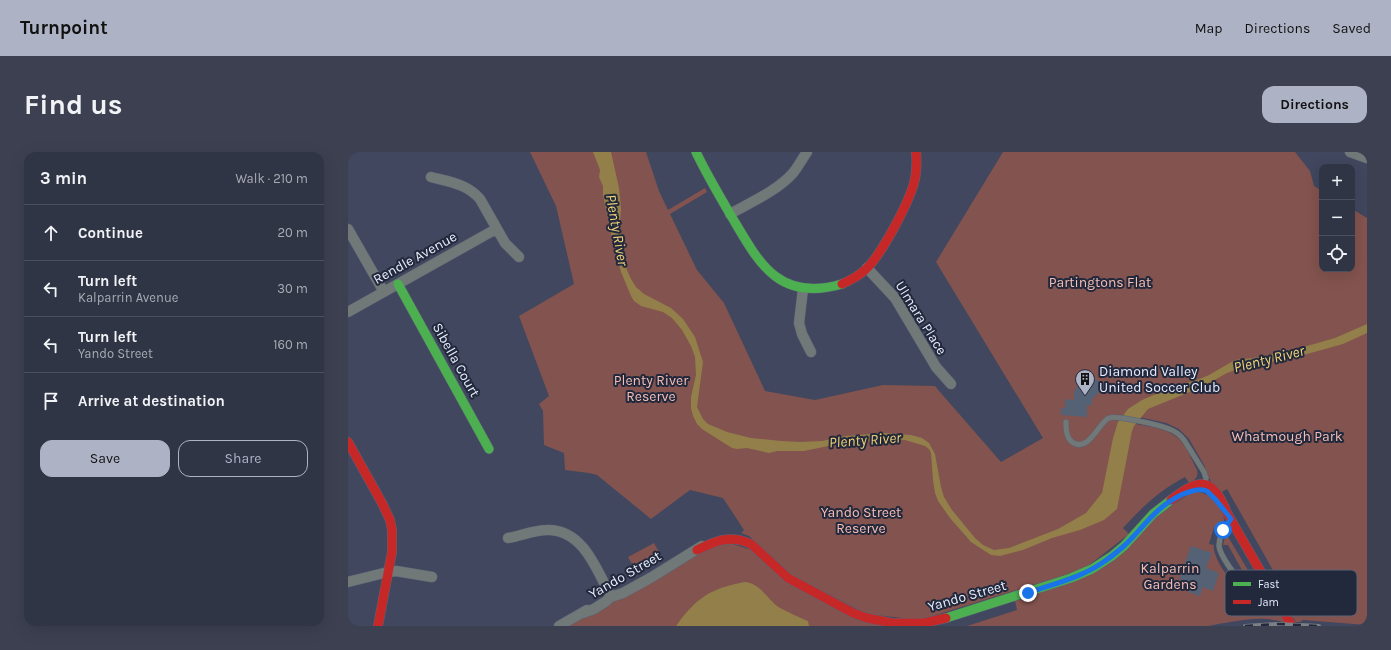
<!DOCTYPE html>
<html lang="en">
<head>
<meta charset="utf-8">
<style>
  :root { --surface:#303546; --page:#3c4051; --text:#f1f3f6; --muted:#a8abb3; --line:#4b505f; --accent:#adb3c5 }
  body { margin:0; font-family:Karla,sans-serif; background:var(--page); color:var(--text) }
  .controls { position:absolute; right:12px; top:12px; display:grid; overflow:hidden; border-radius:8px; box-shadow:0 4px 16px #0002 }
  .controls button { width:36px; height:36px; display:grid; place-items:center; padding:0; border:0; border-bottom:1px solid var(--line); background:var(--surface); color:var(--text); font:20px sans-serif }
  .stop { position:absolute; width:12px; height:12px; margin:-9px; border:3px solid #1a73e8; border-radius:50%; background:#fff }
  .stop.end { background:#1a73e8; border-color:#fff; box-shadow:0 1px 4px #0008 }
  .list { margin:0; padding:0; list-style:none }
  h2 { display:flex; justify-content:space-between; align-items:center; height:52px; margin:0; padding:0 16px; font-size:17px }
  h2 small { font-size:13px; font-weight:400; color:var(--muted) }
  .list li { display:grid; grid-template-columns:26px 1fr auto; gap:12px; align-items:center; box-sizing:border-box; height:56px; padding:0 16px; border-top:1px solid var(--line) }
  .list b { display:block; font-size:15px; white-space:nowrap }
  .list p { margin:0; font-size:13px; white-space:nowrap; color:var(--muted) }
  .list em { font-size:13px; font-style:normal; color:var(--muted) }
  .actions { display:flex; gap:8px; padding:12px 16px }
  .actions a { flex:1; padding:9px 0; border:1px solid var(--accent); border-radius:12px; text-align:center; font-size:14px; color:var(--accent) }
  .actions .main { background:var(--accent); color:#111 }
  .icon { flex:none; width:22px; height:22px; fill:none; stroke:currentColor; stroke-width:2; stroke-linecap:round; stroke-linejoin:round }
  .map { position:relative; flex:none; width:1019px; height:474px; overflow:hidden; border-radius:12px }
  header { display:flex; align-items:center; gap:24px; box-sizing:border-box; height:56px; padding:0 20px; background:var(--accent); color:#111 }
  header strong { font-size:19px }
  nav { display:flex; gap:22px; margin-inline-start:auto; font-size:14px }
  .intro { display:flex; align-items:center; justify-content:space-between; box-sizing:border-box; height:96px; padding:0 24px }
  h1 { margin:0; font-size:28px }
  .button { padding:10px 18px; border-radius:12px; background:var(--accent); color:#111; font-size:14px; font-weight:700 }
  main { display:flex; gap:24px; padding:0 24px }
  aside { flex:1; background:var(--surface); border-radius:12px; box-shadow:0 4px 16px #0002 }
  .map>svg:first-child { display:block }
</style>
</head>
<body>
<header>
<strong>Turnpoint</strong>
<nav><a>Map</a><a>Directions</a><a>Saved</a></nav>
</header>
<div class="intro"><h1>Find us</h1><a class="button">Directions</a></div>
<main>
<aside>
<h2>3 min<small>Walk · 210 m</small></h2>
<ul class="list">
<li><svg class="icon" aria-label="ahead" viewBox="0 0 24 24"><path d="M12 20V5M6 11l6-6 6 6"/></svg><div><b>Continue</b></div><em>20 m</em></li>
<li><svg class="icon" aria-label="left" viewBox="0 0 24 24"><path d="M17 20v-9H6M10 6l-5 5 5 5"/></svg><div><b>Turn left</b><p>Kalparrin Avenue</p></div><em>30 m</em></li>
<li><svg class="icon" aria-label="left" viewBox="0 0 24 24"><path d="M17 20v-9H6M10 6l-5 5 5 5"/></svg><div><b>Turn left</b><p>Yando Street</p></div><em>160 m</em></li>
<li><svg class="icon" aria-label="arrive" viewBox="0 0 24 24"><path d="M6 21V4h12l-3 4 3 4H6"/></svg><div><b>Arrive at destination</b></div></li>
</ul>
<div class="actions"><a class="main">Save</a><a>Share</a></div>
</aside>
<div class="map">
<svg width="1019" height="474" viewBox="0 0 1019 474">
  <rect width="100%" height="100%" fill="#40475e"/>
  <path fill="#83534f" d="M 182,0 L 298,0 L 311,39 L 320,58 L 357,36 L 359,40 L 322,62 L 349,118 L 376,151 L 417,239 L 467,248 L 535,233 L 587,234 L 592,240 L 653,310 L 695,286 L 588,110 L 655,0 L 947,0 L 962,19 L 966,34 L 974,39 L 974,117 L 1004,117 L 1004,57 L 1019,66 L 1019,473 L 955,468 L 952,470 L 948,470 L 924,431 L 930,427 L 879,337 L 872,341 L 863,330 L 856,313 L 841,287 L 831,277 L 818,271 L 782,263 L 778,270 C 795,274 820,275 832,288 C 839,296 844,308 849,318 C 851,325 847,327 842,332 L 837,325 C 812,338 794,355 775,376 L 781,382 L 736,417 L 572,468 L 518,462 L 443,422 L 401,384 L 393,381 L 396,378 L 375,346 L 342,338 L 303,367 L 249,323 L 241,321 L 217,318 L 216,301 L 196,293 L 195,259 L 191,252 L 201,244 L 171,164 L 226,132 L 208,54 Z
    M 850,340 C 855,341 859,342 862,345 C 868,349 876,361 876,368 C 876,371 873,374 872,377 L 866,375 L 861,392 L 866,393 C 864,400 875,420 881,425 C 884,427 889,429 892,431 L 889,438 L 902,444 L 905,439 L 920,442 L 937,470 C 932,470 930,468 925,468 C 909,464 877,471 860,474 L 619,474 L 669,458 L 667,449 L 724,430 L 808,365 L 842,341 Z
    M 881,377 L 885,379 L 879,383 L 907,430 L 912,428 L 914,433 L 908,433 L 892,423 L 895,420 L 880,393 L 875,393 L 879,378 Z
    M 375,389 L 407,399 L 534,474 L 220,474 L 348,403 Z
    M 306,391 L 312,402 L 287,417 L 280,405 Z"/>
  <path fill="#937f49" d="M 245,0 L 263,0 L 271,36 L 273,56 L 272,72 L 275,99 L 279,118 L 283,127 L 288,135 L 296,142 L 323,156 L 335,167 L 347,185 L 355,210 L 349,255 L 355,267 L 360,272 L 379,280 L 403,286 L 433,289 L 452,290 L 474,289 L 498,284 L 535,281 L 563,283 L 574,286 L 581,291 L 587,302 L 593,335 L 596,345 L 604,358 L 627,386 L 635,393 L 646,398 L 661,396 L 710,377 L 738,361 L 754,341 L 765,286 L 770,270 L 780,257 L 794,248 L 822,236 L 849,228 L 861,223 L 887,208 L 905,206 L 945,198 L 987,186 L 1019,172 L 1019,181 L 995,192 L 959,202 L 936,208 L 901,213 L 879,221 L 854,235 L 800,257 L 786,274 L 784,279 L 769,357 L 756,368 L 732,378 L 704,386 L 675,398 L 652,404 L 643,403 L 623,390 L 602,366 L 590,349 L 587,341 L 585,328 L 583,301 L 581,297 L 577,294 L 557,288 L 539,287 L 490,292 L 456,299 L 429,299 L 421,301 L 399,296 L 389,297 L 384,296 L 354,277 L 349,272 L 345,264 L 343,256 L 343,245 L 348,223 L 347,205 L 343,194 L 334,178 L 324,166 L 315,160 L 293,154 L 286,149 L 283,144 L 273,120 L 263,82 L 255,43 L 255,34 L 251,25 L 252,18 Z
    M 397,430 C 414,432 419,448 432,456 C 440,460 452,466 460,469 L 461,474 L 328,474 C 348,446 363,436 397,430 Z"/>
  <path fill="#556174" d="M 736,225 L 749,228 L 758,234 L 744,247 L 744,253 L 739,253 L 739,265 L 713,263 L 713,256 L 717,256 L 717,247 L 726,248 L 726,240 L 729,234 L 736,230 Z
    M 843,394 L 864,401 L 858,416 L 871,421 L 865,439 L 855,435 L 852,444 L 840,440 L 843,431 L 831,427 Z"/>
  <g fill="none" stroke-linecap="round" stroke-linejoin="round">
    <g stroke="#5d6375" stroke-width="6">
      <path id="lane" d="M 718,270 C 718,277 718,285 724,290 C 740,302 751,270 761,266 C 768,263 812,273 821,277 C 827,279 832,283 836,288 L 856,320 L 858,326 L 857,331
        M 882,369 C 876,376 871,385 871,394 C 872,403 887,425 895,430 C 903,435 912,438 921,439"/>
    </g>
    <g stroke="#5d6375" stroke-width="11">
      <path id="street" d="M 1002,0 L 1019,6
        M 83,25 C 102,30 119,32 132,47 L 157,91 L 171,105
        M 382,62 C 403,50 429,39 445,21 C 450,15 454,7 459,0
        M 0,77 L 36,140
        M 519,116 L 547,146 L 588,215 L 603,232
        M 455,137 L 451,171 L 454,182 L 463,200
        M 0,160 L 148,77
        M 160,386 C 173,384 186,378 199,378 C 235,377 249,418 263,445
        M 0,430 L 40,420 L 48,419 L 84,425
        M 235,461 L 246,457 L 257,450 L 263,445 L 275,441 L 304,425 L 354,394
        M 211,474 L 239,458"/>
    </g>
    <g stroke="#5d6375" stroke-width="10">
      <path id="fast" d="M 348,0 C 359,23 372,45 385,67 C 412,113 432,150 494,132
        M 50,132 L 141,297
        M 598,466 L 723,426 L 744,417 L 764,404 L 776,394 L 805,362 L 823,348"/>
    </g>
    <g stroke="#5d6375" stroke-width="10">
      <path id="jam" d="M 494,132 C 503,128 511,124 518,117 C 534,102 560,52 566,31 C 569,20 569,11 568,0
        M 0,290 L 34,351 L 42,368 L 44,378 L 44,400 L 30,474
        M 823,348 C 852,325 865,325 879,361 L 944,474
        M 349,398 C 368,389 382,382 403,392 L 440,426 L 505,461 L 519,466 L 544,471 L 576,471 L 598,466"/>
    </g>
    <use href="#lane" stroke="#707977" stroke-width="5"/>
    <use href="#street" stroke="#707977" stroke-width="10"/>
    <use href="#fast" stroke="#4caf50" stroke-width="9"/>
    <use href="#jam" stroke="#c62828" stroke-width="9"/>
    <g stroke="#7b8087" stroke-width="4">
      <path id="rail" d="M 897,474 L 930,472 L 971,474"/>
    </g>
    <use href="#rail" stroke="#22293c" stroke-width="2.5" stroke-dasharray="8" stroke-linecap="butt"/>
  </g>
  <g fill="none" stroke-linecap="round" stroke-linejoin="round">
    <path stroke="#1a73e8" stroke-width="5" d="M 680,441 C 705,432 732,426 754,411 C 762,406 769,400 776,394 C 797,374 807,355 835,342 C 844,339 850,336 859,339 L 868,348 L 883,367 L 875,378"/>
  </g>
  <defs>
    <g id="building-pin" transform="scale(1)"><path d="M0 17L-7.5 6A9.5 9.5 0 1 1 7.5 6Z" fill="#adb3c5" stroke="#22293c"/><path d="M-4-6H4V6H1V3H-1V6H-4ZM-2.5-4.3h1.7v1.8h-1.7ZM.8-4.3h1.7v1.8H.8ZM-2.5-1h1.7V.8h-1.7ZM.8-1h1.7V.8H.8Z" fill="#111"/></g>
  </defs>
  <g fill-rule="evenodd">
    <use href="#building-pin" x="737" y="227"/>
  </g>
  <g text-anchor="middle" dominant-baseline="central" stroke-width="4" stroke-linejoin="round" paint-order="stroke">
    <g font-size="14" fill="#e7edfd" stroke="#22293c">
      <text transform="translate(67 106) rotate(-29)">Rendle Avenue</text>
      <text transform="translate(573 166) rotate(58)">Ulmara Place</text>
      <text transform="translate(108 208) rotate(61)">Sibella Court</text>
      <text transform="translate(277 423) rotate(-30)">Yando Street</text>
      <text transform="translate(619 444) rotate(-16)">Yando Street</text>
    </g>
    <g font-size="14" fill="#f7bdb3" stroke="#22293c">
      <text x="752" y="130">Partingtons Flat</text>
      <text x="303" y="228">Plenty River<tspan x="303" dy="16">Reserve</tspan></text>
      <text x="939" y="284">Whatmough Park</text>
      <text x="513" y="360">Yando Street<tspan x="513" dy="16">Reserve</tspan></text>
      <text x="822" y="416">Kalparrin<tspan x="822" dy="16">Gardens</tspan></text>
    </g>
    <g font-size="14" fill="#e7edfd" stroke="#22293c" text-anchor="start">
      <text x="751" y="219">Diamond Valley<tspan x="751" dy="16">United Soccer Club</tspan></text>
    </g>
    <g font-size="15" font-style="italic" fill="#f3d278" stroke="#22293c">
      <text transform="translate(269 78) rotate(80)">Plenty River</text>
      <text transform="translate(921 207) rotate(-14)">Plenty River</text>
      <text transform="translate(517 288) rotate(-4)">Plenty River</text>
    </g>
  </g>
  <rect x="877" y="418" width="132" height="46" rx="6" fill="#22293c" stroke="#5d6476" stroke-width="1"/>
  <rect x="885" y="430" width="18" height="4" fill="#4caf50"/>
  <rect x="885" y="448" width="18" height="4" fill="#c62828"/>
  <g font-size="11" fill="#e7edfd">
    <text x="910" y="436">Fast</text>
    <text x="910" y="454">Jam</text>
  </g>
</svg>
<div class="controls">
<button>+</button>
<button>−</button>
<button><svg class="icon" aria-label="locate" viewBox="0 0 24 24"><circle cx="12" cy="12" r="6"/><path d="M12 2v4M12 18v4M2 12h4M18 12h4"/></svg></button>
</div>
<div class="stop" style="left:875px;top:378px"></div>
<div class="stop end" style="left:680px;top:441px"></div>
</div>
</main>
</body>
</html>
